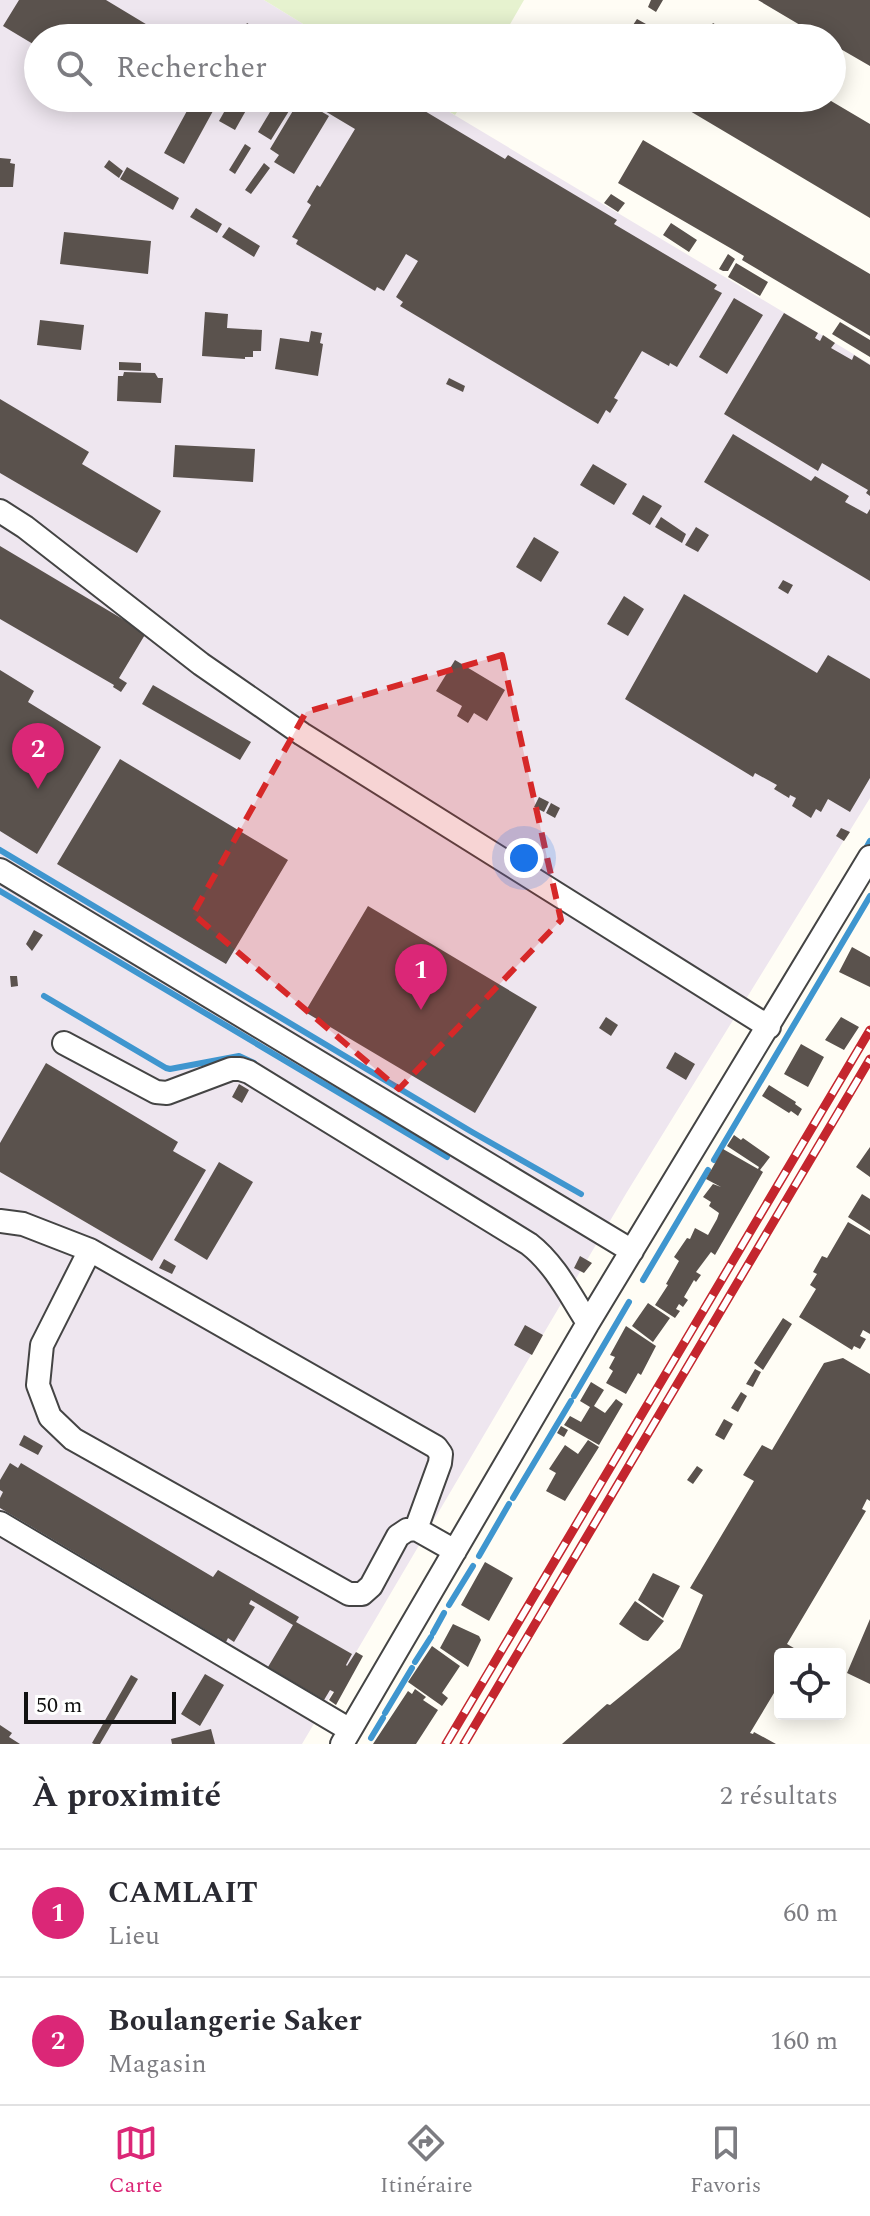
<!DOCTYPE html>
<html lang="fr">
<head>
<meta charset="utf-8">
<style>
  :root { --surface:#fff; --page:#f2f2f3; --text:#2b2b33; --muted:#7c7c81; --line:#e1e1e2; --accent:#db2777 }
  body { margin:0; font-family:Spectral,serif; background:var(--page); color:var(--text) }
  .controls { position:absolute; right:24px; bottom:24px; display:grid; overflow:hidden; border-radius:8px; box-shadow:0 4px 20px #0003 }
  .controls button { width:72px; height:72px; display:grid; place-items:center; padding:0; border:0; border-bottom:2px solid var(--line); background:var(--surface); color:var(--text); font:40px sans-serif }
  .scale { position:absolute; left:24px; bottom:20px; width:152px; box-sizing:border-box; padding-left:8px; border:4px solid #111; border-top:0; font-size:22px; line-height:28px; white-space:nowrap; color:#111; -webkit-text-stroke:6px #fff; paint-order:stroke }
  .you { position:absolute; left:524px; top:858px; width:28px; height:28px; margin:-20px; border:6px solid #fff; border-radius:50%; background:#1a73e8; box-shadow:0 0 0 12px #1a73e833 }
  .badge { display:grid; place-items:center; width:52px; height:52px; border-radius:50%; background:var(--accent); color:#fff; font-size:26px; font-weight:700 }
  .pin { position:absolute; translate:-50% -66px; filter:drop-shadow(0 2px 4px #0008) }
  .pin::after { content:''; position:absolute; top:42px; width:28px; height:24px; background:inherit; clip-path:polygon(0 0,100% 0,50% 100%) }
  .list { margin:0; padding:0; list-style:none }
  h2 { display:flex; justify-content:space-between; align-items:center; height:104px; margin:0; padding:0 32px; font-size:34px }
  h2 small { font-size:26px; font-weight:400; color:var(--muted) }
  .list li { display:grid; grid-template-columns:52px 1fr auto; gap:24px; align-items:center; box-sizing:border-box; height:128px; padding:0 32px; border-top:2px solid var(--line) }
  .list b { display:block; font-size:30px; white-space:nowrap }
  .list p { margin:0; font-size:26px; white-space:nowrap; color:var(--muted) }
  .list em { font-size:26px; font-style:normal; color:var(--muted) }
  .icon { flex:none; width:44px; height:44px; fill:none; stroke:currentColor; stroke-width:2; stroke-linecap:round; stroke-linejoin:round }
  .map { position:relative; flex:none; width:870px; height:1744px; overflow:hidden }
  .search { position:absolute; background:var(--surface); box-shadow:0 4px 20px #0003; left:24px; right:24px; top:24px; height:88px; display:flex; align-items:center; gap:20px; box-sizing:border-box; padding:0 28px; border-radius:44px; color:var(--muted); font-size:30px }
  .sheet { height:360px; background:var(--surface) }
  nav { display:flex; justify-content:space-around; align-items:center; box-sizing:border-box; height:112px; border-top:2px solid var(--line); background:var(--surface); font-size:22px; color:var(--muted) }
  nav a { display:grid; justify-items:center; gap:4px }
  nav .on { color:var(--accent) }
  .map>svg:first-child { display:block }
</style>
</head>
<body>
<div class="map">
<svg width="870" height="1744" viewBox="0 0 870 1744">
  <rect width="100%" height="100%" fill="#fffdf5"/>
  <path fill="#eee6ef" d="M 0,0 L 264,0 L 326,38 L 38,38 L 38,98 L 426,98 L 870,364 L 870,798 L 627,1192 L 302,1744 L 0,1744 Z"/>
  <path fill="#e6f2cf" d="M 264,0 L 524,0 L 502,38 L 326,38 Z
    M 426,98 L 466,98 L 455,115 Z"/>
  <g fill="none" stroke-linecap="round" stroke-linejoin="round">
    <path stroke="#3f96cf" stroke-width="6" d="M 0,850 L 472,1132 L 581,1194
      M 864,852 L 870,841
      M 0,891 L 447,1157
      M 44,996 L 166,1068 L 170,1069 L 239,1056 L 254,1063
      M 714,1160 L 870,896
      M 643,1280 L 708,1170
      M 574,1396 L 629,1302
      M 513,1498 L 571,1401
      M 479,1556 L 509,1504
      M 449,1605 L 473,1566
      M 433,1633 L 444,1613
      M 415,1662 L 431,1637
      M 385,1713 L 412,1668
      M 371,1738 L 383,1718"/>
  </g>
  <path fill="#5a524d" d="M 19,0 L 106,0 L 169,38 L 38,38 L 38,47 L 3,26 Z
    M 651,0 L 663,0 L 656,12 L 648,7 Z
    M 758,0 L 870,0 L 870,66 L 832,44 L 832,38 L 822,38 Z
    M 637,19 L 646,24 L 638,37 L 629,31 Z
    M 247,23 L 267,36 L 266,38 L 238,38 Z
    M 713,23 L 738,38 L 698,38 L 704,28 L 708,30 Z
    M 125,98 L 142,98 L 137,105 Z
    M 194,98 L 253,98 L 235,130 L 219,121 L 228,105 L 219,100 L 184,164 L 164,153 Z
    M 266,98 L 297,98 L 271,140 L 258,132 L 273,107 L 264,102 Z
    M 303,98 L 403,98 L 505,159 L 508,155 L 617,220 L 614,224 L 717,285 L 714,289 L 722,293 L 677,367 L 670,363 L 669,366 L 642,351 L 614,398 L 618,400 L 610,413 L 606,410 L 598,424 L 400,306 L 403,302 L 396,297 L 418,261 L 406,254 L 384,291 L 377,287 L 375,291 L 296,244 L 298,240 L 292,237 L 311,205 L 307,202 L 317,185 L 320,187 L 355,129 Z
    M 668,98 L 826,98 L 870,124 L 870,218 Z
    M 300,99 L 329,116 L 294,174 L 274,162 L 279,155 L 270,149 Z
    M 643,140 L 870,274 L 870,336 L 742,260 L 744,256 L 618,183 Z
    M 245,144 L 251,148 L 235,174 L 229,170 Z
    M 0,158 L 11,159 L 10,163 L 15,164 L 13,187 L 0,187 Z
    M 109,160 L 123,171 L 119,178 L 104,167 Z
    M 264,163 L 270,168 L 251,194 L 245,190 Z
    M 127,167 L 179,198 L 173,210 L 120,179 Z
    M 611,194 L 625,203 L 618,212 L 604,203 Z
    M 196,208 L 222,224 L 217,233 L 190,217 Z
    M 671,223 L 697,240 L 689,252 L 663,235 Z
    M 229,227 L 260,246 L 254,257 L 222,237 Z
    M 64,232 L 151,241 L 148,274 L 60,264 Z
    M 728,254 L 735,259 L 728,271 L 723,271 L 719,269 Z
    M 736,263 L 768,282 L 760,296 L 728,277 Z
    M 734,298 L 763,315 L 727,374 L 699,357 Z
    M 205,312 L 228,314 L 227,328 L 262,330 L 261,351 L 253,351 L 253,357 L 245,357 L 245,359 L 202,356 Z
    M 784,313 L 818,333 L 815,338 L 820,341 L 823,335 L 835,343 L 831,348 L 852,360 L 854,355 L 870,365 L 870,496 L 866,493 L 868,490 L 822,463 L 818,471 L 724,414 Z
    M 40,320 L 84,325 L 81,350 L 37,345 Z
    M 840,322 L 870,340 L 870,357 L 832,334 Z
    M 311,331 L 322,333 L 320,343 L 323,344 L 318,376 L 275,369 L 280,338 L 309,342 Z
    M 119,362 L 141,363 L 141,371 L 119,370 Z
    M 124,372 L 155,373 L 158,378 L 163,378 L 161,403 L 117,401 L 118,376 L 123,376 Z
    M 449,378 L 465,386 L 463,392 L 446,384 Z
    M 0,399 L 89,452 L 82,464 L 161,511 L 137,553 L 0,473 Z
    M 733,434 L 811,481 L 815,476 L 849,496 L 845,502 L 867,514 L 870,509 L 870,581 L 704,482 Z
    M 175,445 L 255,449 L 253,482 L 173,477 Z
    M 593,464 L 627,484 L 614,505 L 580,485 Z
    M 643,495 L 662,506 L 650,525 L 632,514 Z
    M 661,517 L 686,534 L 682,543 L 655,527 Z
    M 696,527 L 709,535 L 698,552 L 685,545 Z
    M 534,537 L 559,552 L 541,582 L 516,567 Z
    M 0,546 L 146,633 L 119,678 L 127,683 L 121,692 L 113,687 L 114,685 L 0,619 Z
    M 783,580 L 793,585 L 788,594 L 778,588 Z
    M 684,594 L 817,673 L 828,655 L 870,679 L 870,778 L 850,812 L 828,799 L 821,812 L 816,809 L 811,818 L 792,806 L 796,798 L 790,795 L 789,798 L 774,789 L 777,785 L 755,773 L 753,777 L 625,699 Z
    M 624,596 L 644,609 L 628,636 L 607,624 Z
    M 455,660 L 505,690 L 487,721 L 474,713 L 468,723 L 457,716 L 462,706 L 436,691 Z
    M 0,670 L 34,691 L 28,702 L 101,747 L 37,854 L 0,831 Z
    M 153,685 L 251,742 L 240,760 L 142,704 Z
    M 120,759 L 288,860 L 226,964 L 57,864 Z
    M 539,797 L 549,802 L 544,812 L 534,807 Z
    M 551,803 L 560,808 L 555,818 L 546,813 Z
    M 841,828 L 850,832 L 844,841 L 836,836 Z
    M 368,906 L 537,1007 L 475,1113 L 305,1012 Z
    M 34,930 L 43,935 L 32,951 L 26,944 Z
    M 852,947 L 870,957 L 870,987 L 839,972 Z
    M 10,976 L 17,976 L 18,986 L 11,987 Z
    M 606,1017 L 618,1025 L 611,1036 L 599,1028 Z
    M 841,1017 L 859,1027 L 844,1050 L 825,1040 Z
    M 801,1044 L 824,1057 L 808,1087 L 784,1074 Z
    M 675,1052 L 695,1064 L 686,1080 L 666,1068 Z
    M 46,1063 L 178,1142 L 173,1151 L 206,1170 L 152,1261 L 0,1172 L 0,1143 Z
    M 239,1084 L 249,1090 L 242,1103 L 232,1097 Z
    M 769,1085 L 796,1102 L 795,1104 L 802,1109 L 798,1116 L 791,1111 L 789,1113 L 762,1096 Z
    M 734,1135 L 741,1140 L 743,1138 L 770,1157 L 760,1170 L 763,1172 L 715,1255 L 711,1252 L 696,1272 L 701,1275 L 696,1282 L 694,1280 L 684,1297 L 688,1300 L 683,1307 L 679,1304 L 676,1309 L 680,1311 L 675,1318 L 655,1305 L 668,1285 L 666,1284 L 679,1261 L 674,1257 L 687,1238 L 690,1239 L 695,1228 L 708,1235 L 717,1219 L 719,1213 L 709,1206 L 711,1202 L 703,1197 L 713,1184 L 721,1187 L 706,1179 L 723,1149 L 758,1169 L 759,1167 L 727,1146 Z
    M 870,1147 L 870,1177 L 856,1167 Z
    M 219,1162 L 253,1182 L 207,1260 L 174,1240 Z
    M 862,1194 L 870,1199 L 870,1231 L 848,1217 Z
    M 848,1222 L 870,1235 L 870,1334 L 863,1330 L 860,1336 L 866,1339 L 860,1349 L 854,1346 L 852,1350 L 799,1317 L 816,1289 L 810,1285 L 817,1274 L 813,1272 L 822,1256 L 827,1258 Z
    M 580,1256 L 592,1263 L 584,1273 L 574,1268 Z
    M 164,1259 L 176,1266 L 172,1274 L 159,1268 Z
    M 648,1303 L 670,1318 L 653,1342 L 632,1326 Z
    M 783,1318 L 792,1324 L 763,1370 L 754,1363 Z
    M 525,1325 L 543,1335 L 532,1355 L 514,1345 Z
    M 626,1326 L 656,1346 L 641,1375 L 638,1373 L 626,1394 L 606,1383 L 613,1371 L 609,1368 L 615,1357 L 610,1355 Z
    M 843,1358 L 870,1374 L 870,1501 L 867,1499 L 862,1509 L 866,1511 L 787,1644 L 799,1651 L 798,1654 L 780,1654 L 780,1683 L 750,1733 L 753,1734 L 754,1732 L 776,1744 L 562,1744 L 607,1704 L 610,1705 L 680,1648 L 703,1595 L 690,1588 L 754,1481 L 743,1475 L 762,1445 L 772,1450 L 824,1363 Z
    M 755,1369 L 761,1372 L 753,1387 L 746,1384 Z
    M 591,1382 L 604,1390 L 594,1406 L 605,1413 L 616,1399 L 623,1404 L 599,1445 L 564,1425 L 570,1416 L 581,1422 L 590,1407 L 580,1401 Z
    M 741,1392 L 747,1396 L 738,1412 L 731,1408 Z
    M 724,1419 L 733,1424 L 724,1440 L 715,1435 Z
    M 561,1426 L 568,1430 L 564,1437 L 557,1433 Z
    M 24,1435 L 43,1446 L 38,1455 L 19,1445 Z
    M 588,1440 L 599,1447 L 565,1501 L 546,1491 L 556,1473 L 549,1469 L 565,1445 L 578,1454 Z
    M 10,1463 L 18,1468 L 21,1463 L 213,1577 L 218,1570 L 299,1617 L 296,1622 L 352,1654 L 346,1665 L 347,1666 L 356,1652 L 363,1656 L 336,1705 L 329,1700 L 334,1692 L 330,1690 L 324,1700 L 268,1667 L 293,1625 L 251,1600 L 249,1604 L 255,1607 L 234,1642 L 228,1638 L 226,1642 L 0,1508 L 0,1498 L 3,1492 L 0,1490 L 0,1480 Z
    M 697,1466 L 703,1470 L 693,1484 L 687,1480 Z
    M 485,1562 L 513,1578 L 489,1621 L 461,1605 Z
    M 653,1573 L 680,1586 L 663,1618 L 638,1600 Z
    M 635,1601 L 664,1621 L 648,1641 L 643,1640 L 619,1624 Z
    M 870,1619 L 870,1684 L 847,1673 Z
    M 453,1624 L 479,1636 L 481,1640 L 468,1667 L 440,1648 Z
    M 432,1646 L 460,1666 L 442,1693 L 448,1698 L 442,1706 L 408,1682 Z
    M 205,1674 L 224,1685 L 200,1726 L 181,1714 Z
    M 131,1675 L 138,1679 L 100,1744 L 94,1744 L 92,1743 Z
    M 415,1689 L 426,1697 L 423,1700 L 438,1710 L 416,1744 L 373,1744 L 408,1691 L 412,1694 Z
    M 0,1725 L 12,1733 L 9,1737 L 20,1744 L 0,1744 Z
    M 211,1729 L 215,1744 L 172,1744 L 171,1739 Z"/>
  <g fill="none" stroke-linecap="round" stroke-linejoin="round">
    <g stroke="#444" stroke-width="26">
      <path id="minor" d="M 0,511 L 25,527 L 201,664 L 302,734 L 769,1027
        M 0,870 L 632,1251
        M 64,1043 L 156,1092 L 167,1093 L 231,1069 L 240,1069 L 249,1072 L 529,1244 C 555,1264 570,1295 588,1323
        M 0,1221 L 23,1224 L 90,1250 L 436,1447 L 441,1454 L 440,1463 L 416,1529
        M 90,1250 L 42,1345 L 38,1385 L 50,1417 L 73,1439 L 349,1594 L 362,1594 L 371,1586 L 398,1536 L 407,1530 L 416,1529 L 455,1551
        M 0,1523 L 350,1730
        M 342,1744 L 588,1323 L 870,857"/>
    </g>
    <use href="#minor" stroke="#fff" stroke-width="22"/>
    <g stroke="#c4262e" stroke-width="9">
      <path id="rail" d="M 446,1744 L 870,1030
        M 464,1744 L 870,1059"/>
    </g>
    <use href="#rail" stroke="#fff" stroke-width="6" stroke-dasharray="18" stroke-linecap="butt"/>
  </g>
  <path fill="#d62828" fill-opacity="0.2" stroke="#d62828" stroke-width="6" stroke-dasharray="16 10" stroke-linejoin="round" d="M 502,655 L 561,920 L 399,1089 L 193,914 L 306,712 Z"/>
</svg>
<div class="controls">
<button><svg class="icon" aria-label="locate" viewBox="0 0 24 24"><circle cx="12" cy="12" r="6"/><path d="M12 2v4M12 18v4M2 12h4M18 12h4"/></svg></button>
</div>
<div class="scale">50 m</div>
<div class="you"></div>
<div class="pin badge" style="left:421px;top:1010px">1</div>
<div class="pin badge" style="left:38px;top:789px">2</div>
<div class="search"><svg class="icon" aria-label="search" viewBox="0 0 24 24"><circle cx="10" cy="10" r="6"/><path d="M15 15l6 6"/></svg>Rechercher</div>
</div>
<section class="sheet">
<h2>À proximité<small>2 résultats</small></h2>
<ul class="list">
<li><span class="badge">1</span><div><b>CAMLAIT</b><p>Lieu</p></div><em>60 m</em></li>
<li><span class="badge">2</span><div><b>Boulangerie Saker</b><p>Magasin</p></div><em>160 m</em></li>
</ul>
</section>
<nav>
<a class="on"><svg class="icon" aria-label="map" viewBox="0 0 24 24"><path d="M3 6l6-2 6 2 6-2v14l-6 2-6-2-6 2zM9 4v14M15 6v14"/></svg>Carte</a>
<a><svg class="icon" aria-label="directions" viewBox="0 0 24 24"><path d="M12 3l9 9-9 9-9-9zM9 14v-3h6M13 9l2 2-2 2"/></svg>Itinéraire</a>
<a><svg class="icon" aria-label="saved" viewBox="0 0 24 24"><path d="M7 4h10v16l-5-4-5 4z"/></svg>Favoris</a>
</nav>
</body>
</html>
